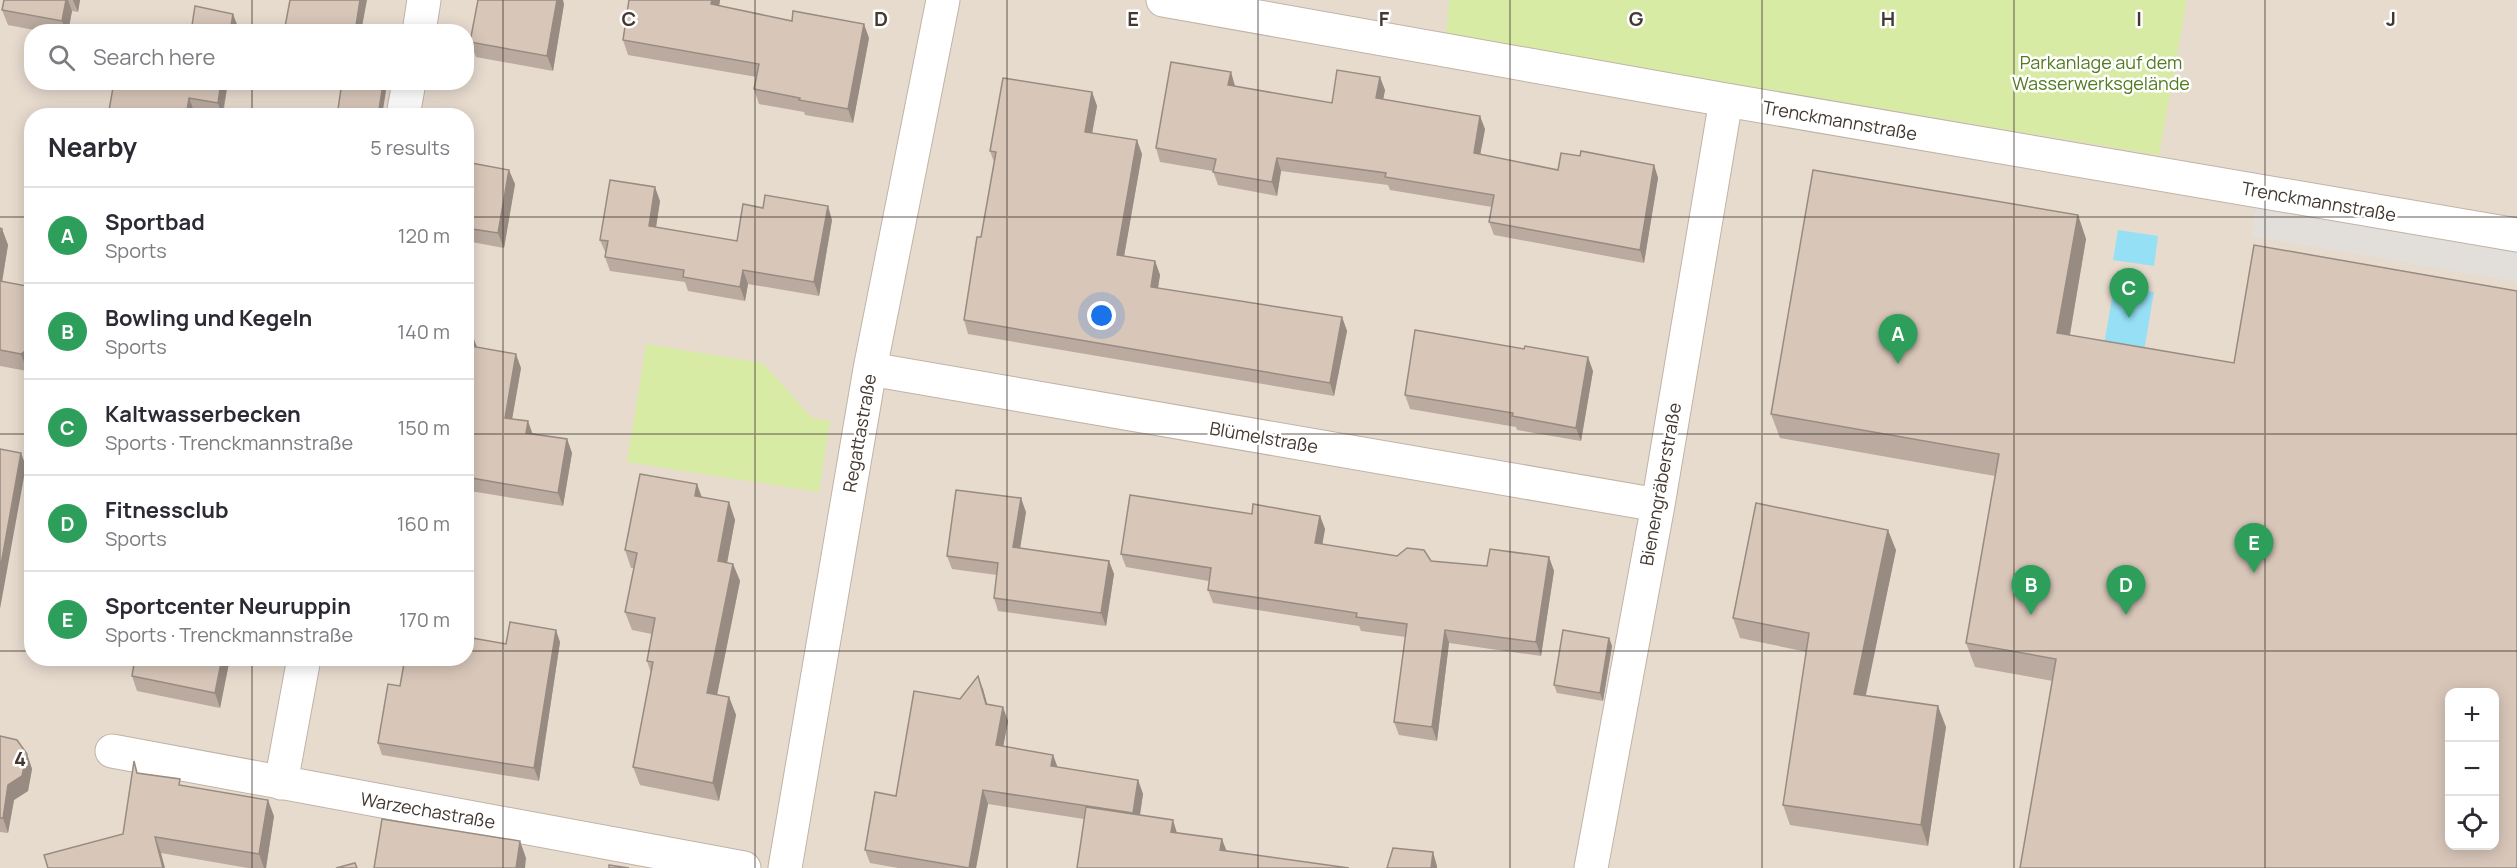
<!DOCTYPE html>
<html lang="en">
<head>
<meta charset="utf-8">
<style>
  :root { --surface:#fff; --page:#f2f2f3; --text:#2b2b33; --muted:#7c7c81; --line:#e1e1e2; --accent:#111827 }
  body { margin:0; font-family:Manrope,sans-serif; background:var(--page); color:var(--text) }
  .controls { position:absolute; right:18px; bottom:18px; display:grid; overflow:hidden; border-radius:12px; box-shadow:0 3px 15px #0003 }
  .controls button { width:54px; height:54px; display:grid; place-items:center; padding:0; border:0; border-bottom:2px solid var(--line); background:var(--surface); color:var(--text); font:30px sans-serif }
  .you { position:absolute; left:1102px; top:316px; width:21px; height:21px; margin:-15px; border:4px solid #fff; border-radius:50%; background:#1a73e8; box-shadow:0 0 0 9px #1a73e833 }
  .badge { display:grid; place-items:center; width:39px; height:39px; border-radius:50%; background:var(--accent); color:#fff; font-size:20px; font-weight:700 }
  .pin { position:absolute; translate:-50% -50px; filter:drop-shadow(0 2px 3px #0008) }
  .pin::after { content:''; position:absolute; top:32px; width:21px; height:18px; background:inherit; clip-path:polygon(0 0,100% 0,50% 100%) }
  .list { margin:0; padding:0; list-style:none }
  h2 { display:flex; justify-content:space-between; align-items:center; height:78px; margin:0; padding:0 24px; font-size:26px }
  h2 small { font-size:20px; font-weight:400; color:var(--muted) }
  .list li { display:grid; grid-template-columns:39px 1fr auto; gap:18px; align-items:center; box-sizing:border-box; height:96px; padding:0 24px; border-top:2px solid var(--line) }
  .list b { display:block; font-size:22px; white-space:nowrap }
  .list p { margin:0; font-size:20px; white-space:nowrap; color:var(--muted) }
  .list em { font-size:20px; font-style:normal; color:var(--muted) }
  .icon { flex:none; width:33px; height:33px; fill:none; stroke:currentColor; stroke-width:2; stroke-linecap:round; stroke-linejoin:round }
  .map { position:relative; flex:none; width:2517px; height:868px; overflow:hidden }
  .search { position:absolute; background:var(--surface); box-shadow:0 3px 15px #0003; left:24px; top:24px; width:450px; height:66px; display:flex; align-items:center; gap:15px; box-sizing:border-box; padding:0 21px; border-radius:24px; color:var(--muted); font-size:22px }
  .panel { position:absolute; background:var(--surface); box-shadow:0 3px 15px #0003; left:24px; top:108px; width:450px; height:558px; border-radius:24px }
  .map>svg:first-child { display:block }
</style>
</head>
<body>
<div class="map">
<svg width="2517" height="868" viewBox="0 0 2517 868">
  <rect width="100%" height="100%" fill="#f2eae1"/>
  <path fill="#e7dbce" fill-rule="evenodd" d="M 0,0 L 2517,0 L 2517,868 L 0,868 ZM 32,32 L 466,32 L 466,82 L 32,82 ZM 32,116 L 466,116 L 466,658 L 32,658 ZM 2450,692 L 2494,692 L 2494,846 L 2450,846 Z"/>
  <path fill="#d8eba5" d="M 1449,0 L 2187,0 L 2159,155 L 1446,36 Z
    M 646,344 L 763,363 L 812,418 L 830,421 L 819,492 L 627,462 Z"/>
  <path fill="#e2deda" d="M 2257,202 L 2517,247 L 2517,282 L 2251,236 Z"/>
  <path fill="#96e0f6" d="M 2118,230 L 2158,236 L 2154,266 L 2113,260 Z
    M 2114,286 L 2154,292 L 2144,351 L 2104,345 Z"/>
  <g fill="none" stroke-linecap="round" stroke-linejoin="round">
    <g stroke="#c1b3a6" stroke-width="35">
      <path id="minor" d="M 1163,0 L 1726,100 L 2517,235
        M 419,32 L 424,0
        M 403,116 L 409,82
        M 870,369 L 1658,505
        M 112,751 L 744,868
        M 281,783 L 304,658
        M 785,868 L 870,369 L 943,0
        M 1591,868 L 1658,505 L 1726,100"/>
    </g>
    <use href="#minor" stroke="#fff" stroke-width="33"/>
  </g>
  <path fill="#baaa9f" d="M 4,0 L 80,0 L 78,12 L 72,11 L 68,32 L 45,32 L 8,25 L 2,10 Z
    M 629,0 L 720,0 L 719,6 L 869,38 L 853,123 L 805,115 L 804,112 L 759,104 L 754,89 L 757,77 L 628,55 L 623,40 Z
    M 564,4 L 553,71 L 476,57 L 470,42 Z
    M 182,82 L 228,82 L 223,116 L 194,111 L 193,116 L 108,116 L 181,88 Z
    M 1235,86 L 1332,103 L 1385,90 L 1383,99 L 1485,129 L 1480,155 L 1558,170 L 1580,156 L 1654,165 L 1658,178 L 1644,263 L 1494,235 L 1489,222 L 1492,207 L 1390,190 L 1388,185 L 1281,171 L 1277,196 L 1218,185 L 1213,171 L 1160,162 L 1156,148 Z
    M 1092,92 L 1097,106 L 1092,133 L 1142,154 L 1124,256 L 1155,261 L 1160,275 L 1158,288 L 1342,317 L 1347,331 L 1334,396 L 968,334 L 964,320 L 981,237 L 994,162 L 990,151 Z
    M 466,162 L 515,184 L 504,248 L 466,241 Z
    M 660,201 L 656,227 L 737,241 L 832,220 L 819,296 L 748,284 L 745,301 L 688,291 L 685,282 L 610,271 L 605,257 L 606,254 L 600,240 Z
    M 2078,215 L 2086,239 L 2070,335 L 2234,363 L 2517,291 L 2053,681 L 1975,667 L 1966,643 L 1995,476 L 1780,438 L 1771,414 Z
    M 0,228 L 2,229 L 8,245 L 2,282 L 27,371 L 0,366 Z
    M 466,333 L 477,347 L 521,368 L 512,419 L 532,434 L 567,439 L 572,453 L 563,506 L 470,491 L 466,510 Z
    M 1524,349 L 1593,371 L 1581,441 L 1517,430 L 1516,427 L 1410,409 L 1405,395 Z
    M 697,484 L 702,497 L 729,502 L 735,520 L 727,563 L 733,564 L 740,581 L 717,694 L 729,697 L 736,715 L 719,801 L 640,785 L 633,767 L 651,673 L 647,661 L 652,634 L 632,630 L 625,612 L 634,568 L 631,568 L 625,550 Z
    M 1026,512 L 1020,548 L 1109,561 L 1114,574 L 1106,626 L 998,611 L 994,598 L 997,575 L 952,569 L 947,556 Z
    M 1252,514 L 1320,516 L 1325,529 L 1322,545 L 1431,561 L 1487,566 L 1549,557 L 1554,571 L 1541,656 L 1449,643 L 1437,741 L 1399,735 L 1394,722 L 1406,637 L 1361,631 L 1359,626 L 1213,603 L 1208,590 L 1209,581 L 1126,567 L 1121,554 Z
    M 1896,550 L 1865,696 L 1946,727 L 1928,846 L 1790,825 L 1783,805 L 1807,652 L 1740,638 L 1733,618 Z
    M 1609,638 L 1612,646 L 1603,701 L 1557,693 L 1554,685 Z
    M 560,642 L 539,781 L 382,755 L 378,743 L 400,686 L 506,644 Z
    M 135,658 L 230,658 L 220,708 L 137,691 L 132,676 Z
    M 983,689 L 987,704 L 1008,721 L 1003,746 L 1053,755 L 1057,767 L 1138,780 L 1143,794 L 1140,815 L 1077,868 L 1084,819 L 988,804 L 976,868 L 898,868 L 870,863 L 865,850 L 896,796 L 960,699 Z
    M 0,736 L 27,754 L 32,769 L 28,791 L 14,800 L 8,833 L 0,832 Z
    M 138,773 L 182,786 L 274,816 L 266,868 L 248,868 L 161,853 L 123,834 Z"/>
  <path fill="#978b82" d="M 66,0 L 68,0 L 72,11 L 68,32 L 66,32 L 62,21 Z
    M 73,0 L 80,0 L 78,12 Z
    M 360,0 L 367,0 L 361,32 L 355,32 Z
    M 557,0 L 563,0 L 564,4 L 553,71 L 547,56 Z
    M 712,0 L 720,0 L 717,19 L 711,4 Z
    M 233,14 L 238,27 L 237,32 L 230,32 Z
    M 864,24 L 869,38 L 853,123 L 848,109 Z
    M 1231,72 L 1235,86 L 1233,98 L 1228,85 Z
    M 1380,77 L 1385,90 L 1381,111 L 1376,98 Z
    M 221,82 L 228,82 L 222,116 L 218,103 Z
    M 383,84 L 386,91 L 382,116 L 378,116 Z
    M 1092,92 L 1097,106 L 1090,145 L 1085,132 Z
    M 189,98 L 194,111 L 193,116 L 186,116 Z
    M 1480,116 L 1485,129 L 1478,166 L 1474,153 Z
    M 1137,140 L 1142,154 L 1122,268 L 1117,255 Z
    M 1277,158 L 1281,171 L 1277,196 L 1272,182 Z
    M 1654,165 L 1658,178 L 1644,263 L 1640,250 Z
    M 509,170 L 515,184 L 504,248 L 498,233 Z
    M 655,187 L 660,201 L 654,240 L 649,226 Z
    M 828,206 L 832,220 L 819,296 L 814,282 Z
    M 2078,215 L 2086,239 L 2066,357 L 2057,333 Z
    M 2,229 L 8,245 L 0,294 L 0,242 Z
    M 1155,261 L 1160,275 L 1156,300 L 1151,287 Z
    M 743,270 L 748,284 L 745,301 L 740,287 Z
    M 1342,317 L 1347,331 L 1334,396 L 1330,383 Z
    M 472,334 L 477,347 L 470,346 Z
    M 32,346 L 32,367 L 27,371 L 21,354 Z
    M 516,354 L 521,368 L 510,431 L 505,418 Z
    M 1588,357 L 1593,371 L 1581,441 L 1576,428 Z
    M 528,421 L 533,435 L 526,433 Z
    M 567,439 L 572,453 L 563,506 L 558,493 Z
    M 21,453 L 26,466 L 0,609 L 0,570 Z
    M 466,481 L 470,491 L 466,510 Z
    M 697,484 L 703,502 L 695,496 Z
    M 1021,498 L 1026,512 L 1018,561 L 1013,547 Z
    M 729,502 L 735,520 L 724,579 L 718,561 Z
    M 1320,516 L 1325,529 L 1320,557 L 1315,543 Z
    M 1888,530 L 1896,550 L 1862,714 L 1854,694 Z
    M 1549,557 L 1554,571 L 1541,656 L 1536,642 Z
    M 1109,561 L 1114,574 L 1106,626 L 1101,613 Z
    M 733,564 L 740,581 L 714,710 L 707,693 Z
    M 556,630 L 560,642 L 539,781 L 534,768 Z
    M 1445,630 L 1449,643 L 1437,741 L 1432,727 Z
    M 1609,638 L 1612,646 L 1603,701 L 1600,693 Z
    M 222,658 L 230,658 L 220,708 L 215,693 Z
    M 978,676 L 983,689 L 991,718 L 986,704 Z
    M 729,697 L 736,715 L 719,801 L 713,783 Z
    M 1938,706 L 1946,727 L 1928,846 L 1921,825 Z
    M 1003,707 L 1008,721 L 1001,759 L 996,745 Z
    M 27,754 L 32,769 L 28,791 L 14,800 L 8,833 L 3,818 L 8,785 Z
    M 1053,755 L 1058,768 L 1051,766 Z
    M 1138,780 L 1143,794 L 1138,827 L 1133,813 Z
    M 983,790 L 988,804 L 976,868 L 969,868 Z
    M 268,800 L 274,816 L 266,868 L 264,868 L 259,854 Z
    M 1173,820 L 1177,833 L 1171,832 Z
    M 155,837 L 161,853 L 165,868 L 163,868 Z
    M 1222,839 L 1227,852 L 1220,850 Z
    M 520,841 L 526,858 L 525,868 L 516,868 Z
    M 1433,852 L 1437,866 L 1437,868 L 1431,868 Z"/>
  <path fill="#d8c6b9" stroke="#978b82" stroke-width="1.5" fill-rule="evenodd" d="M 4,0 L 66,0 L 62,21 L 2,10 Z
    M 290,0 L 360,0 L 355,32 L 284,32 Z
    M 478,0 L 557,0 L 547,56 L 470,42 Z
    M 629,0 L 712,0 L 711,4 L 792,21 L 793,11 L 864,24 L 848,109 L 799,100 L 800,98 L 754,89 L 759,64 L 623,40 Z
    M 195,6 L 233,14 L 230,32 L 191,32 Z
    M 1171,62 L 1231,72 L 1228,85 L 1332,103 L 1337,70 L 1380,77 L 1376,98 L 1480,116 L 1474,153 L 1558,170 L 1561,153 L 1580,156 L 1581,151 L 1654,165 L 1640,250 L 1489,222 L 1494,195 L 1385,177 L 1386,173 L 1277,158 L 1272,182 L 1213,172 L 1216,159 L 1156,148 Z
    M 1003,78 L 1092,92 L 1085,132 L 1137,140 L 1117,255 L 1155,261 L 1151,287 L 1342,317 L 1330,383 L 964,320 L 977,237 L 981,237 L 996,152 L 990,151 Z
    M 114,82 L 148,82 L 181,88 L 182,82 L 221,82 L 218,103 L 189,98 L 186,116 L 108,116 Z
    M 342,82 L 377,82 L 383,84 L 378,116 L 337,116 Z
    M 466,162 L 509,170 L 498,233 L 466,228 Z
    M 1813,170 L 2078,215 L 2057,333 L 2152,349 L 2234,363 L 2254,245 L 2517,291 L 2517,868 L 2020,868 L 2056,659 L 1966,643 L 1999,454 L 1771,414 ZM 2450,693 L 2494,693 L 2494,846 L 2450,846 Z
    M 610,180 L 655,187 L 649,226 L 737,241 L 743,204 L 763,208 L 765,195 L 828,206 L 814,282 L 743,270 L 740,287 L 683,277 L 684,270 L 605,257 L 608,241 L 600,240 Z
    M 0,228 L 2,229 L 0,242 Z
    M 0,281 L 32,287 L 32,346 L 21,354 L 0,350 Z
    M 1415,330 L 1524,349 L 1525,346 L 1588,357 L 1576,428 L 1512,416 L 1513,413 L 1405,395 Z
    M 466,333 L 472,334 L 470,346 L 516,354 L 505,418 L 528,421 L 526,433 L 567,439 L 558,493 L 466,477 Z
    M 0,449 L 21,453 L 0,570 Z
    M 640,474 L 697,484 L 695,496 L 729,502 L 718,561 L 733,564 L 707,693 L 729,697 L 713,783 L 633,767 L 653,662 L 647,661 L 655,618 L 625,612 L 637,553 L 625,550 Z
    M 956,490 L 1021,498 L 1013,547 L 1109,561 L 1101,613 L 994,598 L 998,563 L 947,556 Z
    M 1130,495 L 1252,514 L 1253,504 L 1320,516 L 1315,543 L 1397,556 L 1407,548 L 1424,550 L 1431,561 L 1487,566 L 1490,549 L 1549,557 L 1536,642 L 1445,630 L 1432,727 L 1394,722 L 1407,624 L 1356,617 L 1357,613 L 1208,590 L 1211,568 L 1121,554 Z
    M 1756,503 L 1888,530 L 1854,694 L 1938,706 L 1921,825 L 1783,805 L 1809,633 L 1733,618 Z
    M 510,622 L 556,630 L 534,768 L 378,743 L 388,684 L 400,686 L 405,658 L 466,658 L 466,637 L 506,644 Z
    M 1563,630 L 1609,638 L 1600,693 L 1554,685 Z
    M 135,658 L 222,658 L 215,693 L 132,676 Z
    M 978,676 L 986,704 L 1003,707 L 996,745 L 1053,755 L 1051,766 L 1138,780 L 1133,813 L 983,790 L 969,868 L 865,850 L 875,792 L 896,796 L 914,691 L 960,699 Z
    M 0,736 L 17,740 L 27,754 L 22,776 L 8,785 L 3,818 L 0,818 Z
    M 134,761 L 137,773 L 180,779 L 179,785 L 268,800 L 259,854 L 155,837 L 163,868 L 48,868 L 44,855 L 123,834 Z
    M 1086,807 L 1173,820 L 1171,832 L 1222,839 L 1220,850 L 1349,868 L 1077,868 Z
    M 382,819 L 520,841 L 516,868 L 374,868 Z
    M 1393,848 L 1433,852 L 1431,868 L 1387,868 Z
    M 355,863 L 357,868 L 336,868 Z
    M 609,865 L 629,868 L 609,868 Z"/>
  <path fill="none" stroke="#443932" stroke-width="1.5" stroke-opacity="0.55" d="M 252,0 L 252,32M 503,0 L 503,868M 755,0 L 755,868M 1007,0 L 1007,868M 1258,0 L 1258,868M 1510,0 L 1510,868M 1762,0 L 1762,868M 2014,0 L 2014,868M 2265,0 L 2265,868M 252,82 L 252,116M 0,217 L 32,217M 466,217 L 2517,217M 0,434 L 32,434M 466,434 L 2517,434M 0,651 L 32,651M 466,651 L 2517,651M 252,658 L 252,868"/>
  <g text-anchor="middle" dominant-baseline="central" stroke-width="5" stroke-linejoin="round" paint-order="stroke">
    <g font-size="18" fill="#527a21" stroke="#fff">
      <text x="2101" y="62">Parkanlage auf dem<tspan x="2101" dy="21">Wasserwerksgelände</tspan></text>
    </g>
    <g font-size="18" fill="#443932" stroke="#fff">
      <text transform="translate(1840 120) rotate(10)">Trenckmannstraße</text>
      <text transform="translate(2319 201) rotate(10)">Trenckmannstraße</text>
      <text transform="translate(859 433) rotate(-80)">Regattastraße</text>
      <text transform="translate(1264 437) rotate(10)">Blümelstraße</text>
      <text transform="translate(1660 484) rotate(-80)">Bienengräberstraße</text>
      <text transform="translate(428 810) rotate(10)">Warzechastraße</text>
    </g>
  </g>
  <g font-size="20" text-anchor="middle" font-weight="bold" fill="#443932" stroke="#fff" stroke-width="5" stroke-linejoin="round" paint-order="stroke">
    <text x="629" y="26">C</text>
    <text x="881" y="26">D</text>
    <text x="1133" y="26">E</text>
    <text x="1384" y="26">F</text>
    <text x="1636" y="26">G</text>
    <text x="1888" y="26">H</text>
    <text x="2139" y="26">I</text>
    <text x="2391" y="26">J</text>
    <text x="20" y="766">4</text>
  </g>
</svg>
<div class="controls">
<button>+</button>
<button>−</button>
<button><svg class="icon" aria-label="locate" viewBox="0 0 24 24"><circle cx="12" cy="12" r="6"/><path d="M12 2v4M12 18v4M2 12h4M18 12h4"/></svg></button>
</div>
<div class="you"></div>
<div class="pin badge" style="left:1898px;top:364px;background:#2e9e5b">A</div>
<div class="pin badge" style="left:2031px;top:615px;background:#2e9e5b">B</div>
<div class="pin badge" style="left:2129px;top:318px;background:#2e9e5b">C</div>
<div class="pin badge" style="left:2126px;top:615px;background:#2e9e5b">D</div>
<div class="pin badge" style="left:2254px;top:573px;background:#2e9e5b">E</div>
<div class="search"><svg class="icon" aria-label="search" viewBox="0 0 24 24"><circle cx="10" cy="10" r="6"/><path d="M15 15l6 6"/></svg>Search here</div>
<section class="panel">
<h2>Nearby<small>5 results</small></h2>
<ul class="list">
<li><span class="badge" style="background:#2e9e5b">A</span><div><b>Sportbad</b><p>Sports</p></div><em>120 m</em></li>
<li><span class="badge" style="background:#2e9e5b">B</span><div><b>Bowling und Kegeln</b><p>Sports</p></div><em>140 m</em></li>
<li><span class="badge" style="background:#2e9e5b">C</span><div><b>Kaltwasserbecken</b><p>Sports · Trenckmannstraße</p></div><em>150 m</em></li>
<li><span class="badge" style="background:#2e9e5b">D</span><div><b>Fitnessclub</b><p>Sports</p></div><em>160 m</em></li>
<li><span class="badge" style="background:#2e9e5b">E</span><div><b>Sportcenter Neuruppin</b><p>Sports · Trenckmannstraße</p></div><em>170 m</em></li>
</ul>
</section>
</div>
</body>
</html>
